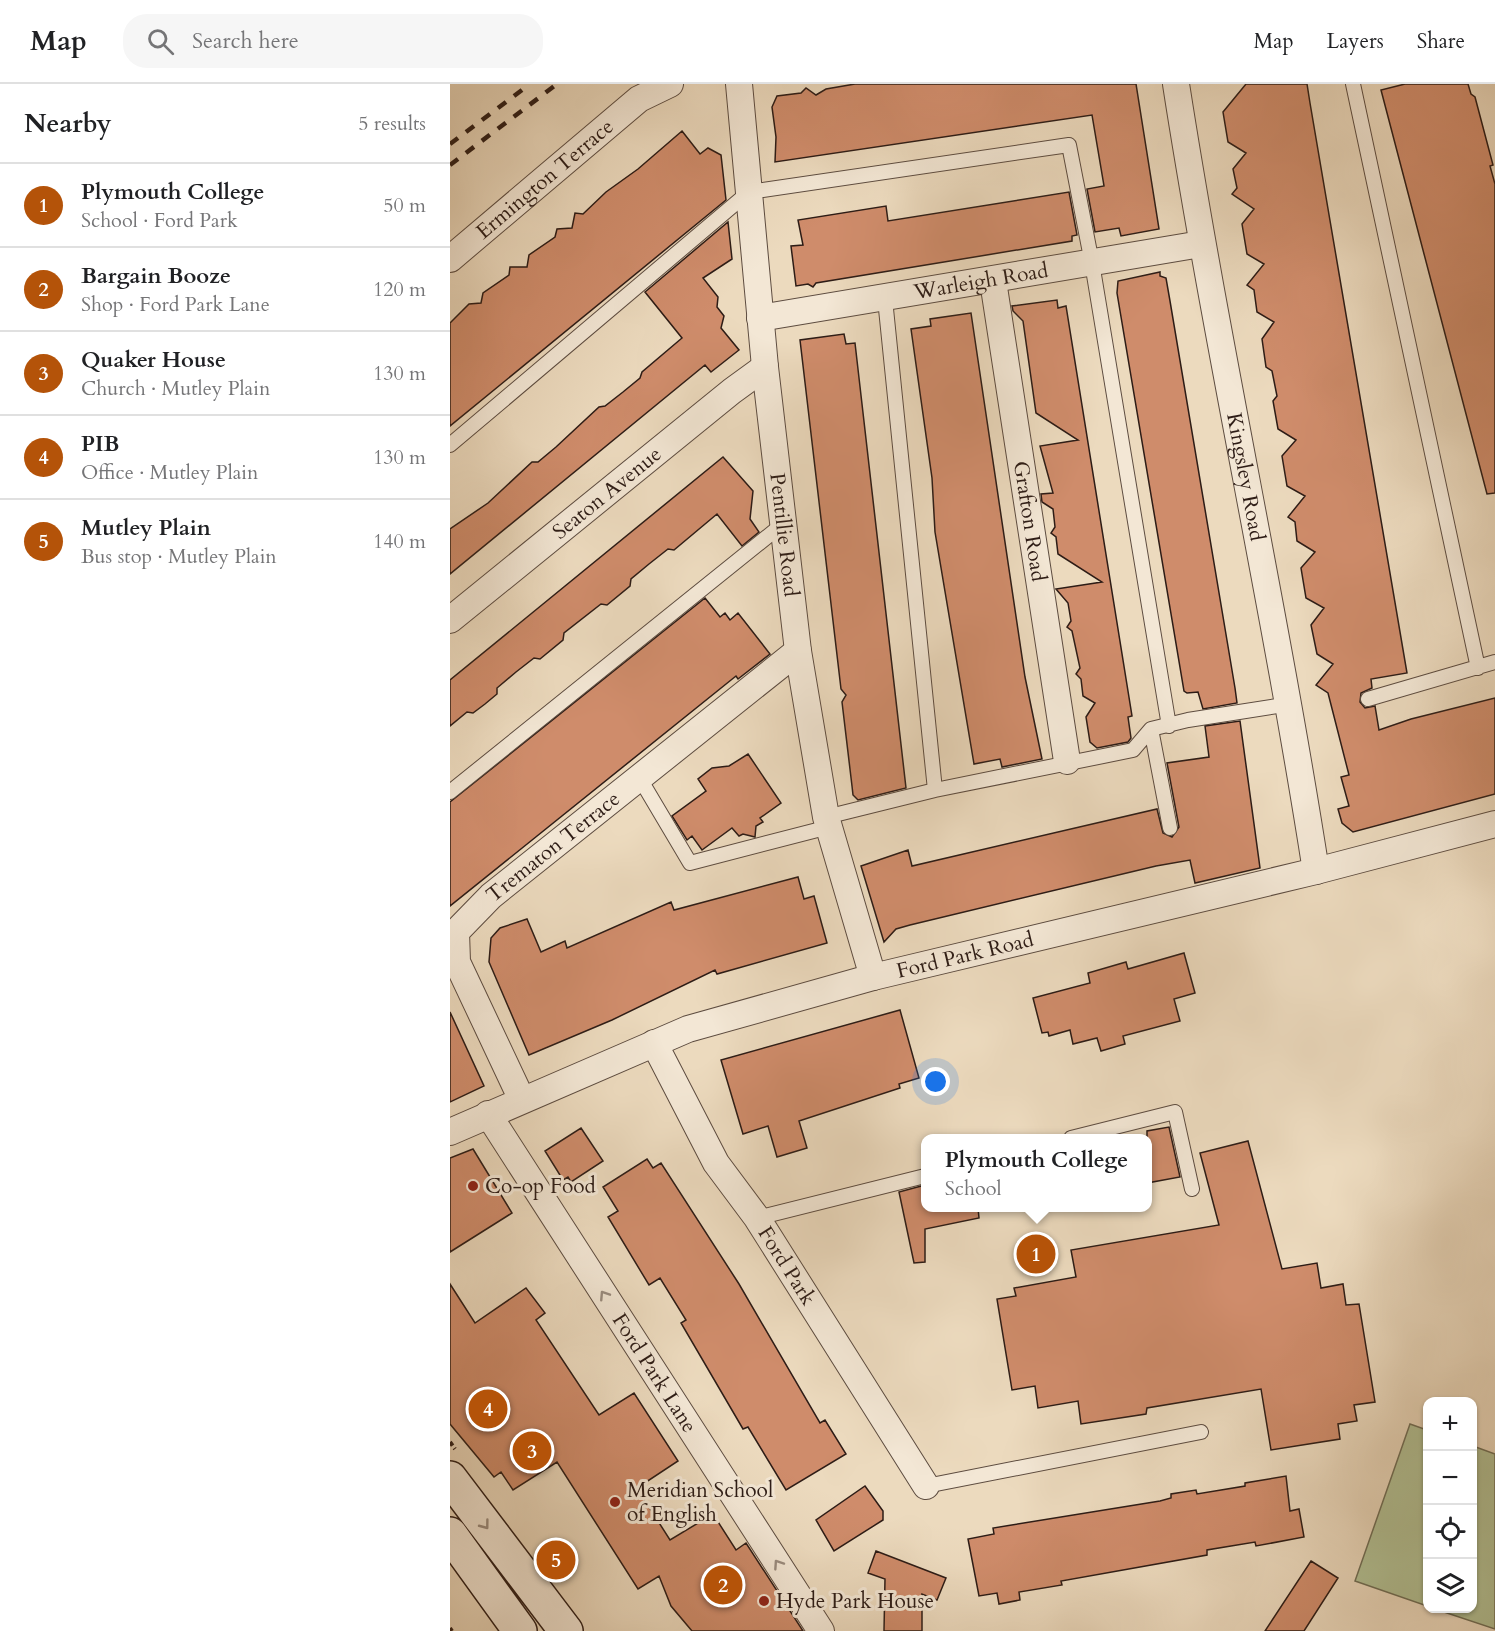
<!DOCTYPE html>
<html lang="en">
<head>
<meta charset="utf-8">
<style>
  :root { --surface:#fff; --page:#f6f6f6; --text:#202124; --muted:#757577; --line:#e0e0e0; --accent:#b45309 }
  body { margin:0; font-family:Cardo,serif; background:var(--page); color:var(--text) }
  .controls { position:absolute; right:18px; bottom:18px; display:grid; overflow:hidden; border-radius:12px; box-shadow:0 2px 4px #0004 }
  .controls button { width:54px; height:54px; display:grid; place-items:center; padding:0; border:0; border-bottom:2px solid var(--line); background:var(--surface); color:var(--text); font:30px sans-serif }
  .you { position:absolute; left:486px; top:998px; width:21px; height:21px; margin:-15px; border:4px solid #fff; border-radius:50%; background:#1a73e8; box-shadow:0 0 0 9px #1a73e833 }
  .badge { display:grid; place-items:center; width:39px; height:39px; border-radius:50%; background:var(--accent); color:#fff; font-size:20px; font-weight:700 }
  .pin { position:absolute; translate:-50% -50%; border:3px solid #fff; box-shadow:0 2px 6px #0006 }
  .popup { position:absolute; left:471px; top:1050px; width:231px; height:78px; box-sizing:border-box; display:grid; place-content:center; border-radius:12px; background:var(--surface); filter:drop-shadow(0 2px 4px #0005); font-size:20px; white-space:nowrap; color:var(--muted) }
  .popup b { font-size:22px; color:var(--text) }
  .popup::after { content:''; position:absolute; left:50%; top:100%; margin-left:-12px; border:12px solid transparent; border-top-color:var(--surface) }
  .list { margin:0; padding:0; list-style:none }
  h2 { display:flex; justify-content:space-between; align-items:center; height:78px; margin:0; padding:0 24px; font-size:26px }
  h2 small { font-size:20px; font-weight:400; color:var(--muted) }
  .list li { display:grid; grid-template-columns:39px 1fr auto; gap:18px; align-items:center; box-sizing:border-box; height:84px; padding:0 24px; border-top:2px solid var(--line) }
  .list b { display:block; font-size:22px; white-space:nowrap }
  .list p { margin:0; font-size:20px; white-space:nowrap; color:var(--muted) }
  .list em { font-size:20px; font-style:normal; color:var(--muted) }
  .icon { flex:none; width:33px; height:33px; fill:none; stroke:currentColor; stroke-width:2; stroke-linecap:round; stroke-linejoin:round }
  .map { position:relative; flex:none; width:1045px; height:1547px; overflow:hidden }
  header { display:flex; align-items:center; gap:36px; box-sizing:border-box; height:84px; padding:0 30px; background:var(--surface); border-bottom:2px solid var(--line) }
  header strong { font-size:28px }
  nav { display:flex; gap:33px; margin-inline-start:auto; font-size:21px }
  .search { width:420px; height:54px; background:var(--page); display:flex; align-items:center; gap:15px; box-sizing:border-box; padding:0 21px; border-radius:24px; color:var(--muted); font-size:22px }
  main { display:flex }
  aside { flex:1; background:var(--surface) }
  .map>svg:first-child { display:block }
</style>
</head>
<body>
<header>
<strong>Map</strong>
<div class="search"><svg class="icon" aria-label="search" viewBox="0 0 24 24"><circle cx="10" cy="10" r="6"/><path d="M15 15l6 6"/></svg>Search here</div>
<nav><a>Map</a><a>Layers</a><a>Share</a></nav>
</header>
<main>
<aside>
<h2>Nearby<small>5 results</small></h2>
<ul class="list">
<li><span class="badge">1</span><div><b>Plymouth College</b><p>School · Ford Park</p></div><em>50 m</em></li>
<li><span class="badge">2</span><div><b>Bargain Booze</b><p>Shop · Ford Park Lane</p></div><em>120 m</em></li>
<li><span class="badge">3</span><div><b>Quaker House</b><p>Church · Mutley Plain</p></div><em>130 m</em></li>
<li><span class="badge">4</span><div><b>PIB</b><p>Office · Mutley Plain</p></div><em>130 m</em></li>
<li><span class="badge">5</span><div><b>Mutley Plain</b><p>Bus stop · Mutley Plain</p></div><em>140 m</em></li>
</ul>
</aside>
<div class="map">
<svg width="1045" height="1547" viewBox="0 0 1045 1547">
  <rect width="100%" height="100%" fill="#ecdabe"/>
  <filter id="stains"><feTurbulence type="fractalNoise" baseFrequency=".00333" numOctaves="4"/><feColorMatrix values="0 0 0 0 .2 0 0 0 0 .09 0 0 0 0 .02 0 0 0 .5 -.17"/></filter>
  <radialGradient id="worn" r=".72"><stop offset=".6" stop-color="#630" stop-opacity="0"/><stop offset="1" stop-color="#630" stop-opacity=".3"/></radialGradient>
  <path fill="#b2c195" stroke="#706e56" stroke-width="1.5" d="M 960,1340 L 977,1346 L 977,1522 L 905,1497 Z
    M 1023,1362 L 1045,1370 L 1045,1545 L 985,1525 L 1022,1524 Z"/>
  <path fill="#cf8c6b" stroke="#2d1c16" stroke-width="1.5" d="M 405,0 L 686,0 L 709,145 L 671,152 L 669,144 L 645,148 L 637,105 L 654,102 L 642,31 L 325,78 L 326,53 L 322,23 L 327,12 L 351,9 L 356,4 L 366,11 L 376,5 Z
    M 796,0 L 857,0 L 860,19 L 957,589 L 921,595 L 922,604 L 911,609 L 910,618 L 915,624 L 925,622 L 929,646 L 961,635 L 1045,614 L 1045,710 L 903,748 L 892,739 L 888,725 L 899,722 L 891,693 L 899,691 L 878,609 L 866,601 L 883,580 L 867,570 L 861,541 L 874,524 L 856,514 L 851,484 L 865,468 L 847,457 L 845,438 L 838,433 L 855,412 L 837,402 L 832,372 L 846,356 L 828,345 L 823,317 L 827,312 L 822,287 L 816,283 L 812,255 L 824,238 L 807,228 L 804,206 L 797,201 L 814,180 L 797,170 L 792,140 L 804,125 L 782,110 L 787,104 L 783,85 L 796,69 L 778,58 L 773,28 Z
    M 955,0 L 1018,0 L 1021,10 L 1025,13 L 1043,81 L 1040,82 L 1045,100 L 1045,409 L 1037,410 L 931,6 Z
    M 232,47 L 250,70 L 258,64 L 271,71 L 276,116 L 0,342 L 0,239 L 19,220 L 31,219 L 33,209 L 59,191 L 60,183 L 77,183 L 79,171 L 105,153 L 107,145 L 122,144 L 125,129 L 133,130 L 156,108 L 188,85 Z
    M 619,108 L 627,151 L 622,152 L 622,157 L 366,199 L 363,203 L 358,200 L 346,202 L 341,162 L 353,161 L 348,136 L 436,122 L 438,137 Z
    M 278,138 L 282,175 L 253,194 L 268,213 L 267,223 L 274,232 L 271,244 L 289,266 L 261,288 L 255,281 L 0,490 L 0,445 L 38,419 L 82,378 L 88,378 L 106,363 L 149,323 L 155,322 L 173,308 L 190,294 L 192,288 L 232,254 L 195,208 Z
    M 710,188 L 710,192 L 716,194 L 720,217 L 785,604 L 787,619 L 753,625 L 748,608 L 737,609 L 734,607 L 667,209 L 668,197 Z
    M 607,216 L 608,224 L 616,222 L 682,632 L 678,633 L 681,654 L 678,658 L 647,664 L 640,658 L 636,633 L 645,619 L 633,612 L 631,595 L 626,590 L 630,584 L 622,547 L 617,543 L 621,537 L 618,519 L 606,505 L 652,498 L 608,470 L 606,453 L 601,449 L 605,443 L 603,425 L 592,418 L 591,410 L 603,409 L 590,362 L 628,356 L 586,329 L 573,237 L 563,227 L 562,222 Z
    M 521,229 L 575,593 L 592,675 L 552,683 L 550,675 L 524,680 L 485,448 L 482,394 L 461,245 L 481,242 L 480,235 Z
    M 394,250 L 396,260 L 405,259 L 456,704 L 408,716 L 403,711 L 402,702 L 392,618 L 396,611 L 391,605 L 350,256 Z
    M 273,373 L 303,407 L 300,435 L 309,448 L 292,462 L 267,430 L 224,466 L 218,465 L 199,480 L 181,495 L 180,502 L 157,521 L 151,520 L 114,549 L 113,556 L 90,575 L 84,574 L 66,588 L 47,604 L 47,610 L 35,620 L 23,629 L 17,628 L 0,642 L 0,596 Z
    M 255,514 L 270,533 L 275,529 L 280,536 L 288,529 L 320,570 L 288,595 L 286,592 L 0,822 L 0,718 Z
    M 790,637 L 810,784 L 745,799 L 740,776 L 706,782 L 460,841 L 446,845 L 434,858 L 411,782 L 458,766 L 462,782 L 707,725 L 713,749 L 722,753 L 729,743 L 717,679 L 759,673 L 755,642 Z
    M 298,670 L 331,719 L 310,734 L 313,738 L 306,742 L 305,753 L 293,750 L 289,752 L 282,744 L 252,766 L 242,752 L 237,756 L 222,732 L 256,707 L 248,695 L 262,684 L 279,682 Z
    M 348,793 L 354,815 L 364,812 L 377,859 L 267,890 L 265,886 L 162,936 L 79,971 L 39,878 L 41,854 L 50,844 L 77,835 L 91,868 L 115,857 L 117,864 L 221,818 L 224,826 Z
    M 734,869 L 745,909 L 724,915 L 730,937 L 673,952 L 675,960 L 651,967 L 647,954 L 623,960 L 620,946 L 599,952 L 598,948 L 592,949 L 583,914 L 640,899 L 638,889 L 676,878 L 678,885 Z
    M 450,926 L 469,994 L 449,1000 L 450,1004 L 349,1037 L 357,1064 L 327,1073 L 318,1042 L 293,1050 L 271,976 Z
    M 0,928 L 34,1002 L 0,1018 Z
    M 719,1043 L 730,1093 L 697,1099 L 697,1047 Z
    M 131,1044 L 153,1077 L 121,1098 L 118,1093 L 113,1096 L 95,1067 Z
    M 798,1057 L 832,1185 L 867,1179 L 871,1204 L 893,1200 L 896,1221 L 909,1220 L 925,1318 L 904,1321 L 907,1337 L 888,1340 L 890,1355 L 821,1366 L 811,1305 L 697,1324 L 696,1330 L 631,1340 L 628,1317 L 588,1324 L 585,1302 L 562,1306 L 547,1215 L 566,1212 L 564,1204 L 626,1193 L 621,1166 L 769,1141 L 750,1069 Z
    M 23,1065 L 62,1129 L 0,1168 L 0,1074 Z
    M 197,1075 L 203,1084 L 211,1079 L 289,1200 L 370,1339 L 375,1336 L 396,1370 L 336,1406 L 298,1343 L 293,1345 L 231,1239 L 236,1236 L 210,1194 L 199,1201 L 158,1133 L 168,1127 L 153,1103 Z
    M 475,1101 L 475,1124 L 528,1124 L 529,1134 L 475,1145 L 475,1178 L 464,1179 L 449,1108 Z
    M 0,1200 L 25,1239 L 76,1204 L 95,1229 L 86,1236 L 149,1331 L 184,1309 L 228,1377 L 187,1404 L 220,1456 L 263,1430 L 286,1466 L 296,1459 L 353,1547 L 242,1547 L 221,1522 L 209,1492 L 188,1505 L 107,1378 L 63,1406 L 51,1388 L 44,1393 L 0,1340 Z
    M 836,1392 L 840,1427 L 849,1425 L 854,1453 L 806,1462 L 805,1458 L 757,1466 L 757,1471 L 611,1497 L 612,1501 L 569,1508 L 570,1516 L 549,1520 L 547,1509 L 529,1512 L 518,1455 L 544,1450 L 543,1444 L 710,1417 L 721,1414 L 721,1410 L 746,1406 L 747,1410 L 795,1402 L 795,1399 Z
    M 415,1402 L 433,1427 L 433,1436 L 384,1467 L 366,1436 Z
    M 426,1467 L 496,1494 L 487,1516 L 472,1510 L 472,1547 L 434,1547 L 435,1495 L 418,1489 Z
    M 861,1477 L 888,1494 L 854,1547 L 815,1547 Z"/>
  <g fill="none" stroke-linecap="round" stroke-linejoin="round">
    <g stroke="#5d4c40" stroke-width="16">
      <path id="lane" d="M 903,0 L 1028,584
        M 435,215 L 485,706
        M 0,361 L 299,108 L 619,61 L 642,179 L 719,642
        M 918,615 L 1045,578
        M 701,645 L 720,744
        M 189,693 L 240,779 L 379,743
        M 0,708 L 333,440
        M 376,733 L 485,706 L 683,666 L 701,645 L 738,636 L 840,620
        M 621,1054 L 725,1028 L 742,1105
        M 307,1134 L 475,1092
        M 476,1402 L 751,1348"/>
    </g>
    <g stroke="#5d4c40" stroke-width="28">
      <g id="street">
        <path id="s1" d="M 289,0 L 315,283 L 348,567 L 376,733 L 423,893"/>
        <path id="s2" d="M 726,0 C 767,263 825,524 866,787"/>
        <path id="s3" d="M 0,175 L 189,15 L 220,0"/>
        <path id="s4" d="M 543,197 L 617,677"/>
        <path id="s5" d="M 310,234 L 751,160"/>
        <path id="s6" d="M 0,536 L 282,307 L 315,283"/>
        <path id="s7" d="M 204,959 L 266,1079 L 307,1134 L 476,1402"/>
        <path id="s8" d="M 72,1016 L 7,878 L 6,848 L 41,812 L 348,567"/>
        <path id="s9" d="M 38,1030 L 371,1547"/>
        <path id="s10" d="M 0,1048 L 238,945 L 423,893 L 866,787 L 1045,740"/>
      </g>
    </g>
    <g stroke="#2d1c16" stroke-width="36">
      <path id="secondary" d="M 0,1394 L 116,1547
        M 0,1450 L 70,1547"/>
    </g>
    <path stroke="#2d1c16" stroke-width="4" stroke-dasharray="4.5 3" stroke-linecap="butt" d="M 0,1358 L 5,1365
      M 0,1544 L 2,1547"/>
    <use href="#lane" stroke="#f3e7d5" stroke-width="14"/>
    <use href="#street" stroke="#f3e7d5" stroke-width="26"/>
    <use href="#secondary" stroke="#f3e7d5" stroke-width="33"/>
    <path stroke="#2d1c16" stroke-width="4.5" stroke-dasharray="10 10" stroke-linecap="butt" d="M 0,60 L 80,0
      M 0,81 L 107,0"/>
  </g>
  <defs><path id="oneway-chevron" d="M-2-3.5L2.5 0L-2 3.5" fill="none" stroke-width="1.6" stroke-linecap="round" stroke-linejoin="round" transform="scale(1.5)"/></defs>
  <g stroke="#9a8c7f">
    <use href="#oneway-chevron" transform="translate(154 1211) rotate(-123)"/>
    <use href="#oneway-chevron" transform="translate(35 1441) rotate(53)"/>
    <use href="#oneway-chevron" transform="translate(328 1480) rotate(-124)"/>
  </g>
  <g fill="#8f2418" stroke="#f3e7d5" stroke-width="2">
    <circle cx="23" cy="1102" r="6"/>
    <circle cx="165" cy="1418" r="6"/>
    <circle cx="314" cy="1517" r="6"/>
  </g>
  <g text-anchor="middle" dominant-baseline="central" stroke-width="6" stroke-linejoin="round" paint-order="stroke">
    <g font-size="21" fill="#2d1c16" stroke="#f3e7d5">
      <text stroke="none"><textPath href="#s3" startOffset="124">Ermington Terrace</textPath></text>
      <text stroke="none"><textPath href="#s5" startOffset="224">Warleigh Road</textPath></text>
      <text stroke="none"><textPath href="#s2" startOffset="399">Kingsley Road</textPath></text>
      <text stroke="none"><textPath href="#s6" startOffset="202">Seaton Avenue</textPath></text>
      <text stroke="none"><textPath href="#s4" startOffset="243">Grafton Road</textPath></text>
      <text stroke="none"><textPath href="#s1" startOffset="453">Pentillie Road</textPath></text>
      <text stroke="none"><textPath href="#s8" startOffset="312">Trematon Terrace</textPath></text>
      <text stroke="none"><textPath href="#s10" startOffset="546">Ford Park Road</textPath></text>
      <text stroke="none"><textPath href="#s7" startOffset="260">Ford Park</textPath></text>
      <text stroke="none"><textPath href="#s9" startOffset="308">Ford Park Lane</textPath></text>
    </g>
    <g font-size="21" fill="#2d1c16" stroke="#f3e7d5" text-anchor="start">
      <text x="35" y="1102">Co-op Food</text>
      <text x="177" y="1406">Meridian School<tspan x="177" dy="24">of English</tspan></text>
      <text x="326" y="1517">Hyde Park House</text>
    </g>
  </g>
  <rect width="100%" height="100%" filter="url(#stains)"/>
  <rect width="100%" height="100%" fill="url(#worn)"/>
</svg>
<div class="controls">
<button>+</button>
<button>−</button>
<button><svg class="icon" aria-label="locate" viewBox="0 0 24 24"><circle cx="12" cy="12" r="6"/><path d="M12 2v4M12 18v4M2 12h4M18 12h4"/></svg></button>
<button><svg class="icon" aria-label="layers" viewBox="0 0 24 24"><path d="M12 4l9 5-9 5-9-5zM3 14l9 5 9-5"/></svg></button>
</div>
<div class="you"></div>
<div class="pin badge" style="left:586px;top:1170px">1</div>
<div class="popup"><b>Plymouth College</b>School</div>
<div class="pin badge" style="left:273px;top:1501px">2</div>
<div class="pin badge" style="left:82px;top:1367px">3</div>
<div class="pin badge" style="left:38px;top:1325px">4</div>
<div class="pin badge" style="left:106px;top:1476px">5</div>
</div>
</main>
</body>
</html>
